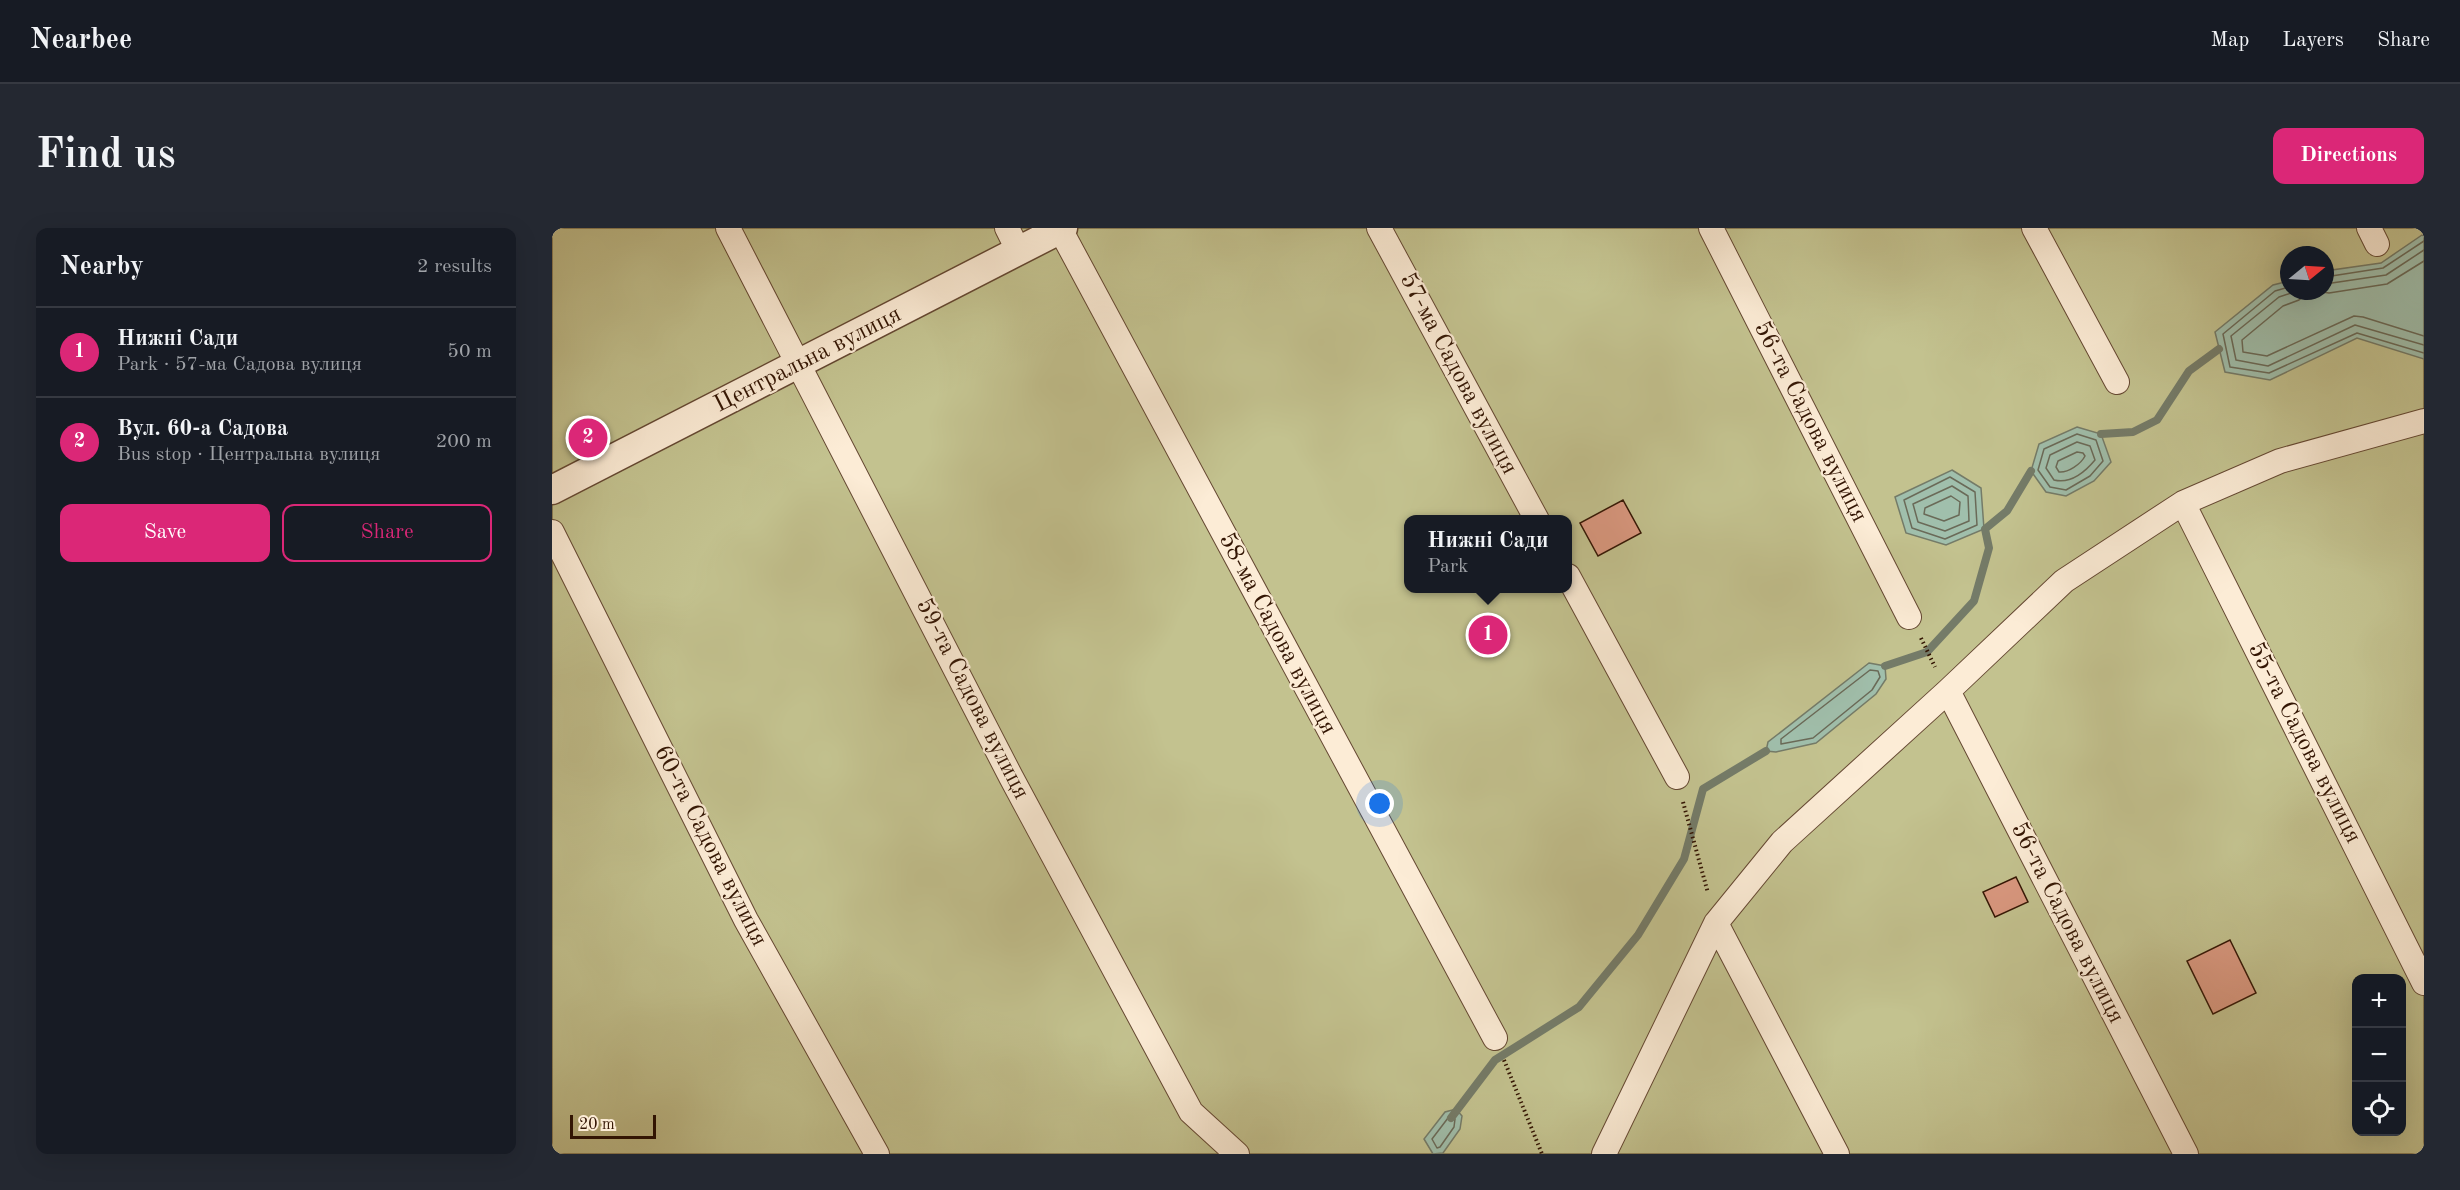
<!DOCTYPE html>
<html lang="en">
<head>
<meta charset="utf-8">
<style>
  :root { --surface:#171b24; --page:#242831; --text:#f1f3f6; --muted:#9ea1a6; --line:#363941; --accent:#db2777 }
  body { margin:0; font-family:"Old Standard TT",serif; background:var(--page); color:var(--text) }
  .controls { position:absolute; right:18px; bottom:18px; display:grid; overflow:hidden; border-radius:12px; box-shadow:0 6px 24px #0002 }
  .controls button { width:54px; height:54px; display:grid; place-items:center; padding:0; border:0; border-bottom:2px solid var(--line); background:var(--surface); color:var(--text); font:30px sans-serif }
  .compass { position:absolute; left:1728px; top:18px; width:54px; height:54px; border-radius:50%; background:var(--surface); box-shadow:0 6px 24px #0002; rotate:72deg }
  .scale { position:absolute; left:18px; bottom:15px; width:86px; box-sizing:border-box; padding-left:6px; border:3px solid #331503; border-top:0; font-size:16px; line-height:21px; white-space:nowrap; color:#331503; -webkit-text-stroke:4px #fcecd6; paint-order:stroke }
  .you { position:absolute; left:828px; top:576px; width:21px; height:21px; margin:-15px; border:4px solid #fff; border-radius:50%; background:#1a73e8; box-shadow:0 0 0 9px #1a73e833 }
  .badge { display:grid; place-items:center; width:39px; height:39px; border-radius:50%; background:var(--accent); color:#fff; font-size:20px; font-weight:700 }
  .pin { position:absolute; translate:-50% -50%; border:3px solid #fff; box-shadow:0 2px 6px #0006 }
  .popup { position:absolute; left:852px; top:287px; width:168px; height:78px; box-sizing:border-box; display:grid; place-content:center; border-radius:12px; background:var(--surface); filter:drop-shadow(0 2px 4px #0005); font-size:20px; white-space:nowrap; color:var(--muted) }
  .popup b { font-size:22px; color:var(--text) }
  .popup::after { content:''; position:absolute; left:50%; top:100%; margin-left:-12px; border:12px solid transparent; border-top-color:var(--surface) }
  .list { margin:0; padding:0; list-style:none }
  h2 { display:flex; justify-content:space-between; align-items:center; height:78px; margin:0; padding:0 24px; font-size:26px }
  h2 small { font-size:20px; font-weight:400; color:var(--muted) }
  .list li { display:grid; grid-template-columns:39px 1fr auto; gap:18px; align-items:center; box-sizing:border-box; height:90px; padding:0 24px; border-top:2px solid var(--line) }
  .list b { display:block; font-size:22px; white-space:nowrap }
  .list p { margin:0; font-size:20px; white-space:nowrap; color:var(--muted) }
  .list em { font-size:20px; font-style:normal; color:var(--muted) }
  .actions { display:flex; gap:12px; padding:18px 24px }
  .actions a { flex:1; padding:14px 0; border:2px solid var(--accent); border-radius:12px; text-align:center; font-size:21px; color:var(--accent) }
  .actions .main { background:var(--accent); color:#fff }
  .icon { flex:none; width:33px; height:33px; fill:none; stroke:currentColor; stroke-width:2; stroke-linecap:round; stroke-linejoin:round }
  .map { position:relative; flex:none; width:1872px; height:926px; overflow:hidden; border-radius:12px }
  header { display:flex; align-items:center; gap:36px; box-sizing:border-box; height:84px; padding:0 30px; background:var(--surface); border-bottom:2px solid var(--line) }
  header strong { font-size:28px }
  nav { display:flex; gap:33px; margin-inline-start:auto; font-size:21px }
  .intro { display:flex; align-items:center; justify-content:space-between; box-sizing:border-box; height:144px; padding:0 36px }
  h1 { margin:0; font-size:42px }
  .button { padding:15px 27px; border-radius:12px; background:var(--accent); color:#fff; font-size:21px; font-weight:700 }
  main { display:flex; gap:36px; padding:0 36px }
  aside { flex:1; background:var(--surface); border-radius:12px; box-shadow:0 6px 24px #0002 }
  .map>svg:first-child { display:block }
</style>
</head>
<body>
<header>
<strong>Nearbee</strong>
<nav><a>Map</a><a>Layers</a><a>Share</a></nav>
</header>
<div class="intro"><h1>Find us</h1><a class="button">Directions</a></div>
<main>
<aside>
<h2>Nearby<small>2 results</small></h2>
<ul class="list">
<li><span class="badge">1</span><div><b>Нижні Сади</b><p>Park · 57-ма Садова вулиця</p></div><em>50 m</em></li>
<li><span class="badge">2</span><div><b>Вул. 60-а Садова</b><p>Bus stop · Центральна вулиця</p></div><em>200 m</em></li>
</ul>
<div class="actions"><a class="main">Save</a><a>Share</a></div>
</aside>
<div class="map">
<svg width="1872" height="926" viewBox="0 0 1872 926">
  <rect width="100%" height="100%" fill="#fbe2c0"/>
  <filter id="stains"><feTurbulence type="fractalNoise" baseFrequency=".00333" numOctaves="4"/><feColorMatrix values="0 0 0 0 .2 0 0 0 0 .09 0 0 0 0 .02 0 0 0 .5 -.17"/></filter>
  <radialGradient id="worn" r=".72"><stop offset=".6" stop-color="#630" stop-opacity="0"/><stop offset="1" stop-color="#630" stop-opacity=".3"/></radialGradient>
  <path fill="#c3c28f" stroke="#7b6c49" stroke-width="1.5" fill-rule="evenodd" d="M 0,0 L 1872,0 L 1872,926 L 0,926 ZM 1737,27 L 1773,27 L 1773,63 L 1737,63 ZM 856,292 L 1016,292 L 1016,360 L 856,360 ZM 1804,750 L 1850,750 L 1850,904 L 1804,904 Z"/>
  <path fill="#a0bfac" stroke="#747b68" stroke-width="1.5" d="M 1870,7 L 1872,8 L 1872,131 L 1805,110 L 1718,152 L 1673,144 L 1663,104 L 1721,57 L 1737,53 L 1737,63 L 1773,63 L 1773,43 L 1829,35 Z
    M 1525,199 L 1549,206 L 1559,234 L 1542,253 L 1514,268 L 1494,264 L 1479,243 L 1487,216 Z
    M 1400,242 L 1429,260 L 1432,301 L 1394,317 L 1354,305 L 1343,269 Z
    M 1317,435 L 1333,438 L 1334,451 L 1324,466 L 1264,515 L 1224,524 L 1214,523 L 1216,514 Z
    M 904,881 L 910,888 L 908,901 L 891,925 L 881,926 L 872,911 L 893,884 Z"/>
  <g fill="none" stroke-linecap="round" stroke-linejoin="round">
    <path stroke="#6a6a58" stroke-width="1.5" d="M 1773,49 L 1831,40 L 1872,13
      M 1773,56 L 1834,47 L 1872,22
      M 1737,59 L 1723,63 L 1671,106 L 1678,139 L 1717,145 L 1805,105 L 1872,125
      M 1745,63 L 1727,69 L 1679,108 L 1684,132 L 1716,138 L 1803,97 L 1872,117
      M 1757,63 L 1747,72 L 1731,78 L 1690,112 L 1691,124 L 1715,128 L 1802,88 L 1811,89 L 1872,108
      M 1764,63 L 1777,65 L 1835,56 L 1872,33
      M 1525,206 L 1544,212 L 1551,233 L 1538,248 L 1514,262 L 1498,259 L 1486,242 L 1492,221 Z
      M 1525,214 L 1538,218 L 1543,232 C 1533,244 1518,256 1502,252 L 1494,240 L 1498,227 Z
      M 1525,224 L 1531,225 L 1533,228 C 1529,236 1516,245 1507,244 L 1504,239 L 1506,233 Z
      M 1398,249 L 1423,264 L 1425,297 L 1393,311 L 1360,300 L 1352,272 Z
      M 1400,258 L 1416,268 L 1417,293 L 1393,303 L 1366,294 L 1361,276 Z
      M 1399,268 L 1408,274 L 1407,287 L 1392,293 L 1372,286 L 1373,280 Z
      M 1318,442 L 1326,443 L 1328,449 L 1320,462 L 1261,510 L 1229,516 L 1229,511 Z
      M 900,888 L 903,891 L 902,899 L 888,919 L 885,920 L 880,911 L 896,890 Z"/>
    <path stroke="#747b68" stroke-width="8" d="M 1549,206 L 1581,204 L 1605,192 L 1637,143 L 1667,121
      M 1333,438 L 1375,424 L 1422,373 L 1437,320 L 1433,301 L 1455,283 L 1479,243
      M 899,890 L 943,832 L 1027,779 L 1086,707 L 1132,631 L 1151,561 L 1214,523"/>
  </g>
  <path fill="#da9880" stroke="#331503" stroke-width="1.5" d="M 1071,272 L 1089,305 L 1046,328 L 1028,295 Z
    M 1464,649 L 1476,674 L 1443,689 L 1431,664 Z
    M 1678,712 L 1704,765 L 1661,786 L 1635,733 Z"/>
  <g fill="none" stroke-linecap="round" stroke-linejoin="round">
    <g stroke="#654832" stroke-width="26">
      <path id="minor" d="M 176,0 L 459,549 L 639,884 L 685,926
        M 455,0 L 467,24
        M 827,0 L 985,292
        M 1159,0 L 1357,389
        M 1482,0 L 1565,154
        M 1817,0 L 1825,16
        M 508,1 L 943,810
        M 1631,275 L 1872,755
        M 0,304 L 194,692 L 325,926
        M 1016,348 L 1125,549
        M 1396,463 L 1634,926
        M 1164,695 L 1285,926
        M 1052,926 L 1164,695 L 1230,614 L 1396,463 L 1512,353 L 1631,275 L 1728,233 L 1872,193"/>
    </g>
    <g stroke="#654832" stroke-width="31">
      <path id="tertiary" d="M 0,262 L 511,0"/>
    </g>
    <path stroke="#331503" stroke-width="4" stroke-dasharray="1.5 3" stroke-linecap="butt" d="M 1369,410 L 1383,439
      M 1131,574 L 1156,665
      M 952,832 L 990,926"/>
    <use href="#minor" stroke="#fcecd6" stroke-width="24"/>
    <use href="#tertiary" stroke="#fcecd6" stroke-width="28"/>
  </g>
  <g text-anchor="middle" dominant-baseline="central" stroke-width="4.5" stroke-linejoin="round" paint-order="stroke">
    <g font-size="24" fill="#331503" stroke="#fcecd6">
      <text transform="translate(256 132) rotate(-27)">Центральна вулиця</text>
      <text transform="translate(906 146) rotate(62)">57-ма Садова вулиця</text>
      <text transform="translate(1258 194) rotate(63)">56-та Садова вулиця</text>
      <text transform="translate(725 406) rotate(62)">58-ма Садова вулиця</text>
      <text transform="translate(420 471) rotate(63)">59-та Садова вулиця</text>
      <text transform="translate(1752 515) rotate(63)">55-та Садова вулиця</text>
      <text transform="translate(158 618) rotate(63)">60-та Садова вулиця</text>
      <text transform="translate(1515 695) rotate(63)">56-та Садова вулиця</text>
    </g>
  </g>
  <rect width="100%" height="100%" filter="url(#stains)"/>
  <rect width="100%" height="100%" fill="url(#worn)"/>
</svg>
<div class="controls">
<button>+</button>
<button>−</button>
<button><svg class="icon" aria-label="locate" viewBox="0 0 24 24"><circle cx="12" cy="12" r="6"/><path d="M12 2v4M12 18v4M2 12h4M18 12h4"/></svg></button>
</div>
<svg class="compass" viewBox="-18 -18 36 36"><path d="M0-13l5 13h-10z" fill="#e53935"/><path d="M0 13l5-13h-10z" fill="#9ea1a6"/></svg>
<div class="scale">20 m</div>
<div class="you"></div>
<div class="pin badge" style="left:936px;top:407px">1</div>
<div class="popup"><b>Нижні Сади</b>Park</div>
<div class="pin badge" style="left:36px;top:210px">2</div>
</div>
</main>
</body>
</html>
